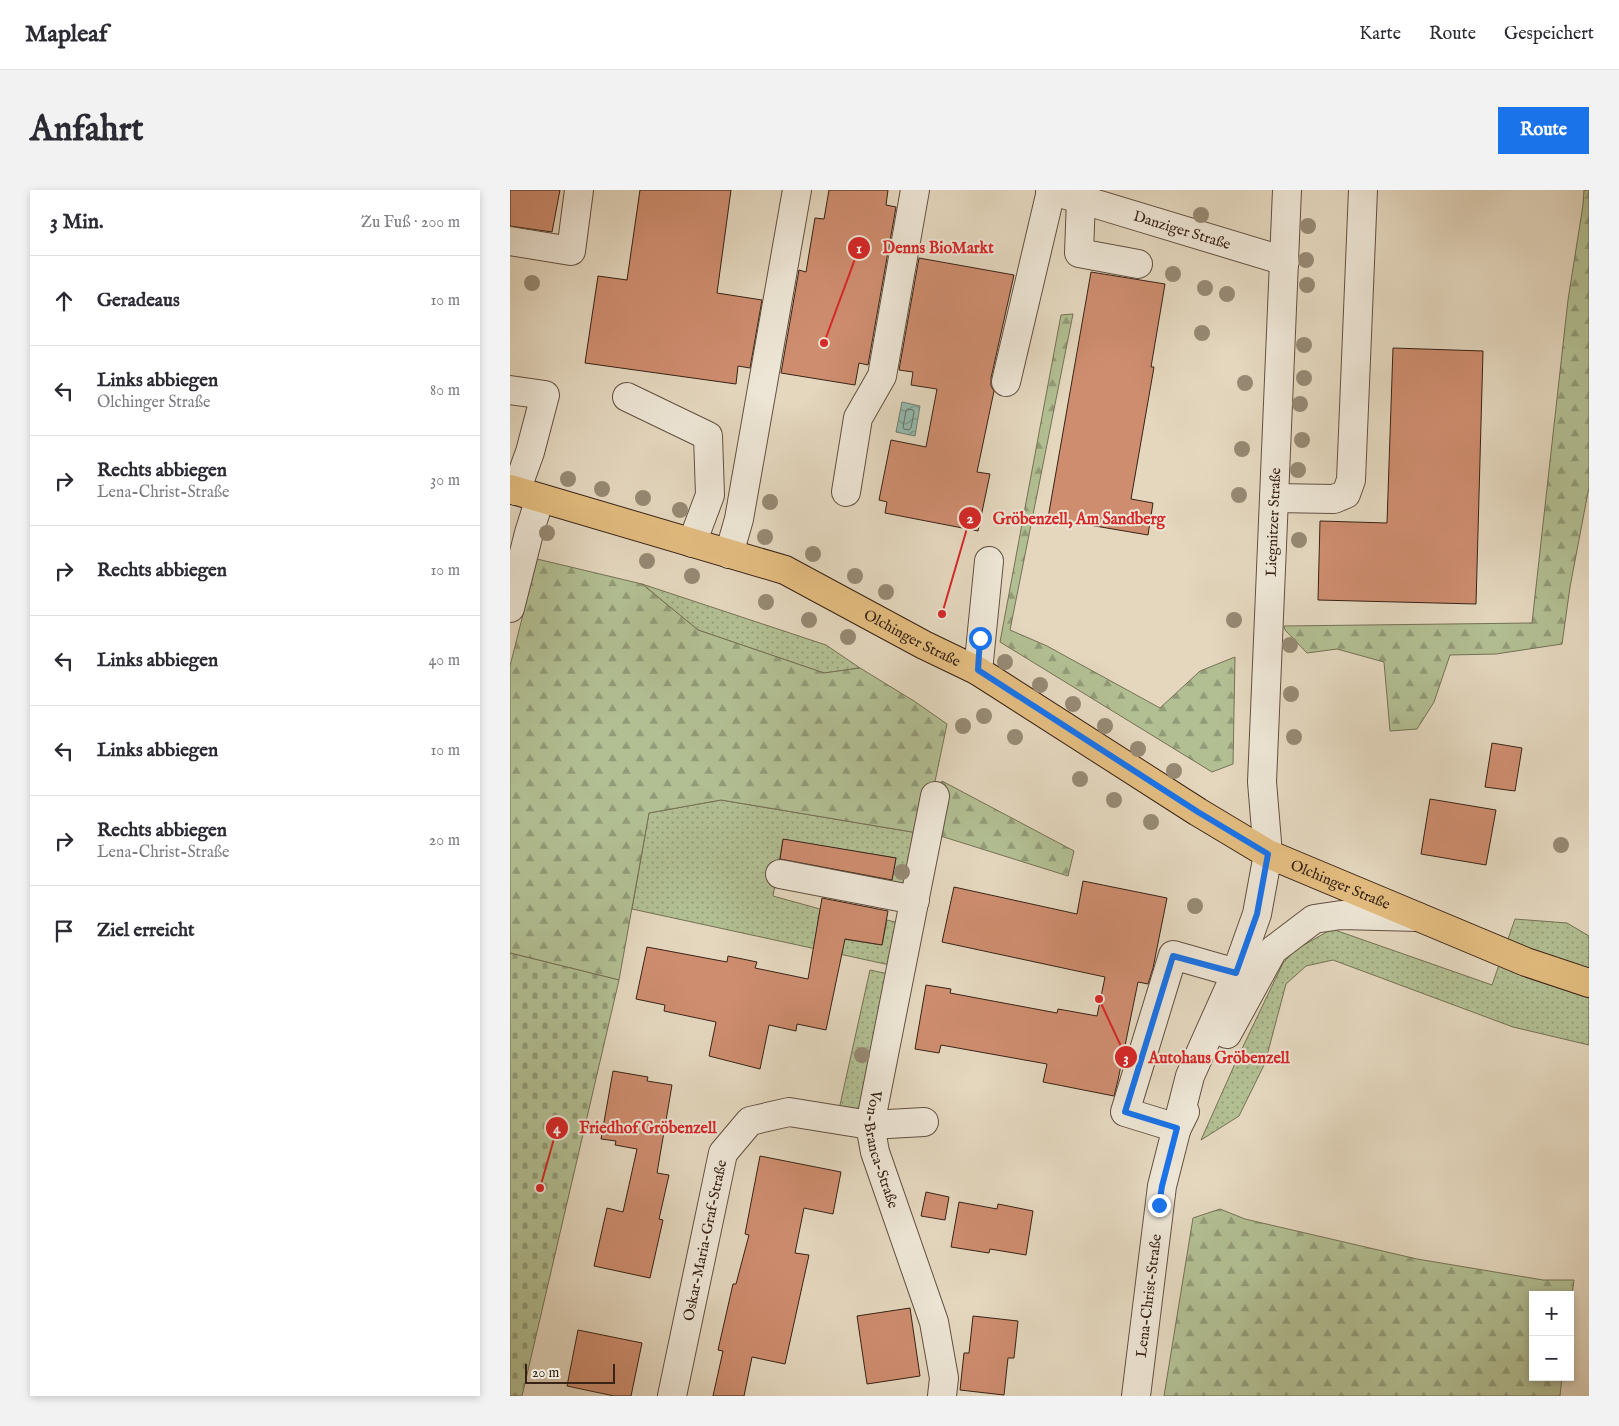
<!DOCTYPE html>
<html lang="de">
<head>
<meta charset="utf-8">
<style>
  :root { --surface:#fff; --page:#f2f2f3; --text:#2b2b33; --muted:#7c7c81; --line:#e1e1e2; --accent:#1a73e8 }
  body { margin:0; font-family:"IM FELL English",serif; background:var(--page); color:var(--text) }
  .controls { position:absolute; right:15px; bottom:15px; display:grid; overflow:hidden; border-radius:0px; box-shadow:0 2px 8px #0003 }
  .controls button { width:45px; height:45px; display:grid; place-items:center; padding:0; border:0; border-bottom:1px solid var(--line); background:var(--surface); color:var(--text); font:25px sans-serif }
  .scale { position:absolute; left:15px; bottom:12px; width:90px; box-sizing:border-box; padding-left:5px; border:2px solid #382316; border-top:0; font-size:14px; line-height:18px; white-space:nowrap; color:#382316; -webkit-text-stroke:4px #ede5d5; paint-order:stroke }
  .stop { position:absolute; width:15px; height:15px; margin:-11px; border:4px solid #1a73e8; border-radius:50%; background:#fff }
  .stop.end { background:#1a73e8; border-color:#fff; box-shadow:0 1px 5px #0008 }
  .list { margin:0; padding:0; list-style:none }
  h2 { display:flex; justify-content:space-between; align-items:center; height:65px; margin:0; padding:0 20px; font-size:21px }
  h2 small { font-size:16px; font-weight:400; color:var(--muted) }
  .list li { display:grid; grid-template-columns:32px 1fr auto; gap:15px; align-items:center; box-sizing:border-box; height:90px; padding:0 20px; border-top:1px solid var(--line) }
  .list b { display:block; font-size:19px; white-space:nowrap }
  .list p { margin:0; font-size:16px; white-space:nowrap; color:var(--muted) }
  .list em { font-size:16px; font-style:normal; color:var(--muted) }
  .icon { flex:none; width:28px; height:28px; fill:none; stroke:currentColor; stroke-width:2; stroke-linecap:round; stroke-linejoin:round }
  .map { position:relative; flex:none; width:1079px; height:1206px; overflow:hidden; border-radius:0px }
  header { display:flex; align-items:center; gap:30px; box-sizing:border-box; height:70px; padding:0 25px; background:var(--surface); border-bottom:1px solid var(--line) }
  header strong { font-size:24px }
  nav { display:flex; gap:28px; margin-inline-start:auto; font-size:18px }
  .intro { display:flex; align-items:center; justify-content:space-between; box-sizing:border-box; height:120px; padding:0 30px }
  h1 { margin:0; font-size:35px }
  .button { padding:12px 22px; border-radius:0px; background:var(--accent); color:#fff; font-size:18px; font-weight:700 }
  main { display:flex; gap:30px; padding:0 30px }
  aside { flex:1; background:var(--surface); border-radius:0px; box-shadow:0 2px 8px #0003 }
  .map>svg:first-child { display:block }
</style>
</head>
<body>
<header>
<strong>Mapleaf</strong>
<nav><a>Karte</a><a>Route</a><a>Gespeichert</a></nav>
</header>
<div class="intro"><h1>Anfahrt</h1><a class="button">Route</a></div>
<main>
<aside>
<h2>3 Min.<small>Zu Fuß · 200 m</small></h2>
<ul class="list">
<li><svg class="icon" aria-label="ahead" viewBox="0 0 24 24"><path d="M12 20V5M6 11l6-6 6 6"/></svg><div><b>Geradeaus</b></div><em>10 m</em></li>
<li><svg class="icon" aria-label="left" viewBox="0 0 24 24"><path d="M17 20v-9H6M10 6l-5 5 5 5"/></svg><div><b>Links abbiegen</b><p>Olchinger Straße</p></div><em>80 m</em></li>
<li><svg class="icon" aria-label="right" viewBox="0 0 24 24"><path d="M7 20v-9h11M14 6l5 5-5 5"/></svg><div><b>Rechts abbiegen</b><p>Lena-Christ-Straße</p></div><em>30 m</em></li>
<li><svg class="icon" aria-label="right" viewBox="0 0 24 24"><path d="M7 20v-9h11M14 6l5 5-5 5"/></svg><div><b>Rechts abbiegen</b></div><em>10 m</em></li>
<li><svg class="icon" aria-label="left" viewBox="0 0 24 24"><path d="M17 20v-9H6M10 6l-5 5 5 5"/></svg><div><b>Links abbiegen</b></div><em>40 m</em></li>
<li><svg class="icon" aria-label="left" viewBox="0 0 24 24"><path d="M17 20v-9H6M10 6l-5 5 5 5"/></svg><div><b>Links abbiegen</b></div><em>10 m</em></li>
<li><svg class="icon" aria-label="right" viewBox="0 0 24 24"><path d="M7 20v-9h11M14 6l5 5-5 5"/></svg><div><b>Rechts abbiegen</b><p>Lena-Christ-Straße</p></div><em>20 m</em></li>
<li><svg class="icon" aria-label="arrive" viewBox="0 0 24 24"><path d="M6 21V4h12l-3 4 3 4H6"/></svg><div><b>Ziel erreicht</b></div></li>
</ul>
</aside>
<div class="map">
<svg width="1079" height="1206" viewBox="0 0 1079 1206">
  <defs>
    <pattern id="grass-dots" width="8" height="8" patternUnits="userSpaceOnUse" patternTransform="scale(1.25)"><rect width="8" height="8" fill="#b2bf93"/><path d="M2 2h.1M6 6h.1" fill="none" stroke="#929b77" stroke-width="1.8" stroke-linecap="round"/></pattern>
    <pattern id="forest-firs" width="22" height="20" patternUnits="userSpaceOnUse" patternTransform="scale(1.25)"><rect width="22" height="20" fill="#b2bf93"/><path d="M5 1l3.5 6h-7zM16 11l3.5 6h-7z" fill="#929b77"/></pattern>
    <pattern id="cemetery-stones" width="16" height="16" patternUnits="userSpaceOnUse" patternTransform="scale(1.25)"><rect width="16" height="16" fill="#b2bf93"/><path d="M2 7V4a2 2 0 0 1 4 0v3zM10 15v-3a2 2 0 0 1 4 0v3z" fill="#929b77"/></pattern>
    <pattern id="water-waves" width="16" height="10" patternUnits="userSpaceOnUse" patternTransform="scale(1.25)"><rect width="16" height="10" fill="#95baae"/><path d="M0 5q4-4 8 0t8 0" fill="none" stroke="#7b978d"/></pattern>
  </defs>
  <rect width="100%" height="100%" fill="#e4d7be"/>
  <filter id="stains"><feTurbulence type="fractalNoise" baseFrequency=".004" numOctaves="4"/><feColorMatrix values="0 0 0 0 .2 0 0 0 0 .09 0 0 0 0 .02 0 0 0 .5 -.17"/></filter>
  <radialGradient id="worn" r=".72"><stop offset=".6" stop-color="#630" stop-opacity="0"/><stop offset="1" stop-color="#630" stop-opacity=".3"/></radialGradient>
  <path fill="url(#grass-dots)" stroke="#757154" d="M 132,394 L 316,455 L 350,478 L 314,483 L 188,440 Z
    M 211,610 L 414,644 L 404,699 L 381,696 L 386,668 L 273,650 L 263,706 L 310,719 L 306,745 L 372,755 L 377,730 L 397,735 L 389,777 L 122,719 L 139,623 Z
    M 1005,729 L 1057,733 L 1079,746 L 1079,855 L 1003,837 L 823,770 L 796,776 L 776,794 L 755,873 L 729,926 L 691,950 L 728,867 L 773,773 L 785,760 L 822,739 L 982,795 Z
    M 360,780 L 388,786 L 355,930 L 328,924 Z"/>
  <path fill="url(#forest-firs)" stroke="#757154" d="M 1074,0 L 1079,0 L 1079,297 L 1060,397 L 1052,454 L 986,464 L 940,465 L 924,512 L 907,539 L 880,541 L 874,472 L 827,459 L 797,463 L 775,440 L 774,436 L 1022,433 L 1058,110 L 1073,15 Z
    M 563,124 L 500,440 L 537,456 L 650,518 L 690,481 L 725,467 L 723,574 L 702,582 L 490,452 L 551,125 Z
    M 27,369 L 132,394 L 188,440 L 314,483 L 350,478 L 404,511 L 437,534 L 414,644 L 211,610 L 139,623 L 109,790 L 0,763 L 0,476 Z
    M 432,591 L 564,661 L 558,686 L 421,643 Z
    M 710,1019 L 735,1029 L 907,1069 L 1033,1090 L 1064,1090 L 1060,1120 L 1060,1105 L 1023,1105 L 1023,1187 L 1052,1187 L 1050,1206 L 654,1206 L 683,1028 Z"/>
  <path fill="url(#cemetery-stones)" stroke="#757154" d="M 0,763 L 109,790 L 12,1206 L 0,1206 Z"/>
  <path fill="url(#water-waves)" stroke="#707e71" d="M 392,212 L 410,216 L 405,246 L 386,242 Z"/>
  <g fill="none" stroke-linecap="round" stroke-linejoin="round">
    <path stroke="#666e62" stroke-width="1" d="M 398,219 L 403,220 L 404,222 L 401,238 L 399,240 L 394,239 L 393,237 L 396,221 Z"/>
  </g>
  <path fill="#ce8d6f" stroke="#382316" d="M 0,0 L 50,0 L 42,42 L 0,36 Z
    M 130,0 L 221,0 L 207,103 L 252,110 L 240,178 L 228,176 L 226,194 L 75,173 L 88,86 L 117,90 Z
    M 319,0 L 378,0 L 376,15 L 386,17 L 358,175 L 349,173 L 345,195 L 271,183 L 289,80 L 296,82 L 305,28 L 314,29 Z
    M 409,68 L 504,85 L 481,188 L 481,196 L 484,201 L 467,282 L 480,284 L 468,341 L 375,323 L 377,312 L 369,310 L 381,250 L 416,257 L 427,199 L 401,195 L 403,182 L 389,180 Z
    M 581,82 L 655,94 L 641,177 L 644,177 L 621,309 L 643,313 L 638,345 L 538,328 Z
    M 883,158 L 973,161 L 966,414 L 808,410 L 810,331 L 877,333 Z
    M 982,553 L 1012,558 L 1005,601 L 975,597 Z
    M 920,609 L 986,620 L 976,675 L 911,664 Z
    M 273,649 L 386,668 L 382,690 L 270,669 Z
    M 573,691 L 657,708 L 643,778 L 638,794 L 628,792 L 608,890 L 604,906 L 533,892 L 537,874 L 431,855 L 429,863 L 405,859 L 416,795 L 441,799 L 440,803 L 547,823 L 548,819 L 587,826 L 595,787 L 432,752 L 444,697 L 567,724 Z
    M 312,708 L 378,721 L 372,755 L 335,749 L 316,840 L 287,834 L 286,841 L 259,835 L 250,879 L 199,866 L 206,832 L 154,821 L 155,815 L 126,809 L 137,757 L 217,772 L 218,766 L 247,772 L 245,778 L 298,789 Z
    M 103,881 L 138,887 L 137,891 L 162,895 L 147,983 L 159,985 L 149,1029 L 153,1030 L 140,1088 L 84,1076 L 97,1018 L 113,1022 L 127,959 L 105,955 L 106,951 L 91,949 Z
    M 250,966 L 331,982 L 323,1024 L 294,1018 L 285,1063 L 299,1065 L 275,1174 L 242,1167 L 234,1206 L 203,1206 L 213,1161 L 208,1160 L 223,1094 L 226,1094 L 239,1045 L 235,1044 Z
    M 416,1002 L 439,1007 L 435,1030 L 411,1026 Z
    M 449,1012 L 487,1019 L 488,1014 L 523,1021 L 516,1065 L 480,1059 L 479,1063 L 441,1057 Z
    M 400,1118 L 410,1186 L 357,1194 L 347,1126 Z
    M 463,1126 L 508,1131 L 504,1168 L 498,1168 L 494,1205 L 450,1200 L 454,1163 L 459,1163 Z
    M 68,1140 L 132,1153 L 121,1206 L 104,1206 L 57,1196 Z"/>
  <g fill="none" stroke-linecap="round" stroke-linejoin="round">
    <g stroke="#635040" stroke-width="30">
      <g id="minor">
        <path id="s1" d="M 540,0 L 775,71"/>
        <path d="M 571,9 L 569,63 L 628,74"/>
        <path d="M 0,51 L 61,61 L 69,0"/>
        <path d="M 496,192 L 541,1"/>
        <path d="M 0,200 L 35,205 L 20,262 L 6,301"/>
        <path d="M 117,207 L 198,246 L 200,305 L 182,353"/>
        <path d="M 336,302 L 348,228 L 372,186 L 405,0"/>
        <path d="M 764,308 L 824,309 L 836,304 L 841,290 L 853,0"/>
        <path d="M 219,364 L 229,329 L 287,0"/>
        <path d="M 0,418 L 19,343 L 30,308"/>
        <path d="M 468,481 L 479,371"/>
        <path id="s2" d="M 425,606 L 360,935 L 365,962 L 424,1132 L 434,1188 L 432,1206"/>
        <path d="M 270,684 L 405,710"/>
        <path d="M 717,844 L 763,760 L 804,729 L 831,725 L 908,727"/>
        <path d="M 675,922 L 667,938 L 615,922 L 663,765 L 726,783"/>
        <path id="s3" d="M 162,1206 L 213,963 L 240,931 L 279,922 L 360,935 L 414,932"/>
        <path id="s4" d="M 626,1206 L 652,996 L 680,886 L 726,783 L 747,724 L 758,664 L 752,592 L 777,0"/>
      </g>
    </g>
    <g stroke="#382316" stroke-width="30">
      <g id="major">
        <path id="s5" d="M 0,299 L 275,380 L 414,455 L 468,481 L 688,622 L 758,664 L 1016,772 L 1079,793"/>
      </g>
    </g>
    <use href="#minor" stroke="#ede5d5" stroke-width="28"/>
    <use href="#major" stroke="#e2bc7f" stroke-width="28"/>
  </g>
  <g fill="#968973">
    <circle cx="691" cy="25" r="8"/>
    <circle cx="798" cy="36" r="8"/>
    <circle cx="796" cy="70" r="8"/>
    <circle cx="663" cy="84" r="8"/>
    <circle cx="22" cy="93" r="8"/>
    <circle cx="797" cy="95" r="8"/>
    <circle cx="695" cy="98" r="8"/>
    <circle cx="717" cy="104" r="8"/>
    <circle cx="692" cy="143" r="8"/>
    <circle cx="794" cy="155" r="8"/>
    <circle cx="794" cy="188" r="8"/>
    <circle cx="735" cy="193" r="8"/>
    <circle cx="790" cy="214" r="8"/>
    <circle cx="792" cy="250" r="8"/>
    <circle cx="732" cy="259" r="8"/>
    <circle cx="788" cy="280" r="8"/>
    <circle cx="58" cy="289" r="8"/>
    <circle cx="92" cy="299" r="8"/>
    <circle cx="729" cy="305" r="8"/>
    <circle cx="133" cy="308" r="8"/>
    <circle cx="260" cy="312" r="8"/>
    <circle cx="170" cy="320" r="8"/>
    <circle cx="37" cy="343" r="8"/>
    <circle cx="255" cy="347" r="8"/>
    <circle cx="789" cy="350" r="8"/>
    <circle cx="303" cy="364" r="8"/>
    <circle cx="137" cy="371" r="8"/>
    <circle cx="182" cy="386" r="8"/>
    <circle cx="345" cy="386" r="8"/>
    <circle cx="376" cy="402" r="8"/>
    <circle cx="256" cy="412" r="8"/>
    <circle cx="299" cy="430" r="8"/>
    <circle cx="724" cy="430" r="8"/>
    <circle cx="338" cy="447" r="8"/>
    <circle cx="780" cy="455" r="8"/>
    <circle cx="495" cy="472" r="8"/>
    <circle cx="530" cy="495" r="8"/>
    <circle cx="781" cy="504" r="8"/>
    <circle cx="563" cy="514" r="8"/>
    <circle cx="474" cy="526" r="8"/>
    <circle cx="453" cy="536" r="8"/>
    <circle cx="595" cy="536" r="8"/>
    <circle cx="505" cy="547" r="8"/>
    <circle cx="784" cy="547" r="8"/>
    <circle cx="628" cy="559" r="8"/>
    <circle cx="664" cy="581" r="8"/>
    <circle cx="570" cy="589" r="8"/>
    <circle cx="604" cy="610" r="8"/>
    <circle cx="641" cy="632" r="8"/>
    <circle cx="1051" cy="655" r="8"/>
    <circle cx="392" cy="682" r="8"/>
    <circle cx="685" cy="716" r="8"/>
    <circle cx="352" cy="865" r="8"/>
  </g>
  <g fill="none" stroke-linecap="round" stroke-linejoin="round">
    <path stroke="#1a73e8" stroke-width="6" d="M 470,448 L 468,480 L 688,622 L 758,664 L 747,724 L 726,783 L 663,766 L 615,922 L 667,938 L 652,996 L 649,1015"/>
  </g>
  <g text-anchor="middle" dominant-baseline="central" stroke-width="4" stroke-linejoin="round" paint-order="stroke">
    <g font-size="15" fill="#382316" stroke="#ede5d5">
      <text stroke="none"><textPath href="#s1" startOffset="138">Danziger Straße</textPath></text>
      <text stroke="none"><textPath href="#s4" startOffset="894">Liegnitzer Straße</textPath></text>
      <text stroke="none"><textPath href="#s5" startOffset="431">Olchinger Straße</textPath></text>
      <text stroke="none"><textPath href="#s5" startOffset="926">Olchinger Straße</textPath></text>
      <text stroke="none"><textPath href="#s2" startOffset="361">Von-Branca-Straße</textPath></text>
      <text stroke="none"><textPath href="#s3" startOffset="159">Oskar-Maria-Graf-Straße</textPath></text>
      <text stroke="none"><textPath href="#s4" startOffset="101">Lena-Christ-Straße</textPath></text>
    </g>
  </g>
  <path fill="none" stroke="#d62828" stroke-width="2" d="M314 153L349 58M432 424L460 328M589 809L616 867M30 998L47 938"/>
  <g fill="#d62828" stroke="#ede5d5" stroke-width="2">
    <circle cx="314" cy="153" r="5"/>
    <circle cx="432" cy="424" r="5"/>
    <circle cx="589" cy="809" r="5"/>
    <circle cx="30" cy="998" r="5"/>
    <circle cx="349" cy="58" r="12"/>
    <circle cx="460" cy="328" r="12"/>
    <circle cx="616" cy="867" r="12"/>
    <circle cx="47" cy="938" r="12"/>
  </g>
  <g font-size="15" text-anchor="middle" font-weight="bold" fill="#fff">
    <text x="349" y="63">1</text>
    <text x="460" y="333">2</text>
    <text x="616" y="873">3</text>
    <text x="47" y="943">4</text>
  </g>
  <g font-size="16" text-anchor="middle" font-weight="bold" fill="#d62828" stroke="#ede5d5" stroke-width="4" stroke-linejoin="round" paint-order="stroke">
    <text x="428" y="63">Denns BioMarkt</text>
    <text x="569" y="334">Gröbenzell, Am Sandberg</text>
    <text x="709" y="873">Autohaus Gröbenzell</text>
    <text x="138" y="943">Friedhof Gröbenzell</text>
  </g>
  <rect width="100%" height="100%" filter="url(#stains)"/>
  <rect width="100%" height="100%" fill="url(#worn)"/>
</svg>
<div class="controls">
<button>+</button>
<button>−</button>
</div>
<div class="scale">20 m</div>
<div class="stop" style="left:470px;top:448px"></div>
<div class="stop end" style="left:649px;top:1015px"></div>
</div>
</main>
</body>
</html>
